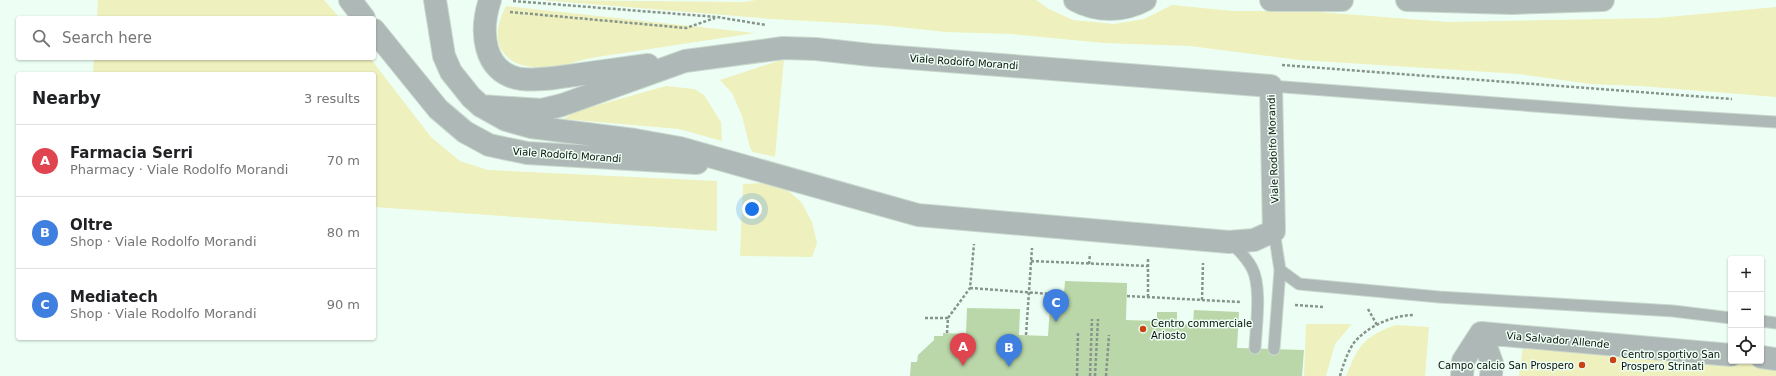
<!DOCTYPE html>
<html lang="en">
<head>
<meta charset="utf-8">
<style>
  :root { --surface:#fff; --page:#f2f2f2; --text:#202124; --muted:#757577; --line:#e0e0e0; --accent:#ca4212 }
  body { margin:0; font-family:"DejaVu Sans",sans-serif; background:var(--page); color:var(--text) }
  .controls { position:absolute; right:12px; bottom:12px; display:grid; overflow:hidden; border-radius:4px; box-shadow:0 1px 3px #0004 }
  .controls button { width:36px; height:36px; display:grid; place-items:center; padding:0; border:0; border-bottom:1px solid var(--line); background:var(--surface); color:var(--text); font:20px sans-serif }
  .you { position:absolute; left:752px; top:209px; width:14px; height:14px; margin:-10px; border:3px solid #fff; border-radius:50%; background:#1a73e8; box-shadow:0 0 0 6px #1a73e833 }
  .badge { display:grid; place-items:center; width:26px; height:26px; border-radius:50%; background:var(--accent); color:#fff; font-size:13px; font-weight:700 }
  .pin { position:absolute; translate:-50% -33px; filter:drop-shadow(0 1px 2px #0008) }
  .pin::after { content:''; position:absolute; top:21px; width:14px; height:12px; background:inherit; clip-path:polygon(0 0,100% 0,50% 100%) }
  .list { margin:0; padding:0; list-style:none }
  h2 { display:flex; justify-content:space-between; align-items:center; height:52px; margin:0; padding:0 16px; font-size:17px }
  h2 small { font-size:13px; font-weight:400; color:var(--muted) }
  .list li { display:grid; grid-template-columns:26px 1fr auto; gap:12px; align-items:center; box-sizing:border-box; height:72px; padding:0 16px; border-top:1px solid var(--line) }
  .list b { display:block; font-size:15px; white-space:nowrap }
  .list p { margin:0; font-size:13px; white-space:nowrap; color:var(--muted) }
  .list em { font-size:13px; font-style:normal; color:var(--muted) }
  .icon { flex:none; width:22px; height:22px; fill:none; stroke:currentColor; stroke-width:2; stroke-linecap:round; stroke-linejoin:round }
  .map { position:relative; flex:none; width:1776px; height:376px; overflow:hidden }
  .search { position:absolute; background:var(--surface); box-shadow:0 1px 3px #0004; left:16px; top:16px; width:360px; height:44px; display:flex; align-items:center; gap:10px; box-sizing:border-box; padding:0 14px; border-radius:4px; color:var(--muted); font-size:15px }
  .panel { position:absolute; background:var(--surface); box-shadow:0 1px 3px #0004; left:16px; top:72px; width:360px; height:268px; border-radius:4px }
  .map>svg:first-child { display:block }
</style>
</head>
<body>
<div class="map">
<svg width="1776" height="376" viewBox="0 0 1776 376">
  <rect width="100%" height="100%" fill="#edfff4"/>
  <path fill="#eef0bd" d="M 98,0 L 324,0 L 340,18 L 97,18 Z
    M 540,0 L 744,2 L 756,0 L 1036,0 L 1049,9 L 1073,20 L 1114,24 L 1144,19 L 1172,5 L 1233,11 L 1306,11 L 1448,22 L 1657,18 L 1776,7 L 1776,97 L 1640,86 L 1590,84 L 1519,74 L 1300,60 L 1190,46 L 1104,43 L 1011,34 L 946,32 L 880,25 L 772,19 Z
    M 506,6 L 755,33 C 702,41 650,49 597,57 C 582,59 565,66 550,67 C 538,68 521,67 511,60 C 491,46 497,25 506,6 Z
    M 94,58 L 370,58 L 431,137 L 460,161 L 488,170 L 717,181 L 717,231 L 374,207 L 374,74 L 93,74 Z
    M 784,59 L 775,157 L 753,152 L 750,148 L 742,116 L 732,93 L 720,80 Z
    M 666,86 L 694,89 L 704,95 L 721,122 L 722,141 L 679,129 L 563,119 L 577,111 Z
    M 763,183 L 784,187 L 802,203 L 812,222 L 817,243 L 812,257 L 740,256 L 743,184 Z
    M 1306,324 L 1352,324 L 1335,344 L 1326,376 L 1304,376 Z
    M 1396,325 L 1429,327 L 1425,376 L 1346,376 C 1358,346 1364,336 1396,325 Z
    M 1523,346 L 1776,366 L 1776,376 L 1519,376 Z"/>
  <path fill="#bad7a9" d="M 1065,281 L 1127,283 L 1126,320 L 1157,321 L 1157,312 L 1177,312 L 1177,324 L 1193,324 L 1194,310 L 1239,312 L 1237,348 L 1304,350 L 1302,376 L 910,376 L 911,362 L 917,362 L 918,355 L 934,340 L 934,336 L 943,336 L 943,333 L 966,334 L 967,308 L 1020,309 L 1019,335 L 1048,336 L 1050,306 L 1063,307 Z"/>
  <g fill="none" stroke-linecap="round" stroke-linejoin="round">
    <g stroke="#c9d9cf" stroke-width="13">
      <path id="service" d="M 1271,86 L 1628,113 L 1776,122
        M 1230,242 C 1239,250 1246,257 1252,268 C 1262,287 1256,327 1255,348
        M 1280,270 L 1299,284 L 1439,297 L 1673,311 L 1731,318
        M 1761,321 L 1776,323
        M 1274,349 L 1280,270 L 1274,231"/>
    </g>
    <g stroke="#c9d9cf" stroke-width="24">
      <path id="minor" d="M 350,0 L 364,18
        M 435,0 L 444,56 L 451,72 L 471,97 L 481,106 L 506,120 L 531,127 L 635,140 L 680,148 L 918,215 L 1229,242 L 1254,240 L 1274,231 L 1271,86 L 871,55 L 816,49 L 783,48 L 685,61 L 562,105 L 542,110 L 481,106
        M 490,0 C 480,30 482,73 521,79 C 541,81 562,77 582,74 C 604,71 626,68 648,65
        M 374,30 L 438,109 L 465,132 L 489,145 L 527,153 L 697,163
        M 1481,333 L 1731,355
        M 1481,333 L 1492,363 L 1491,376
        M 1761,357 L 1776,359
        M 1462,376 L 1463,361 L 1481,333"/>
    </g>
    <g stroke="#c9d9cf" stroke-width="24">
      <path id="tertiary" d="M 1075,0 C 1097,12 1123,12 1145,0
        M 1271,0 L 1342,0
        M 1407,0 L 1512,3 L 1603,0"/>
    </g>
    <path stroke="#87948c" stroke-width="2.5" stroke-dasharray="3 2" stroke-linecap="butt" d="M 513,1 L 717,17 L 766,25
      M 510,12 L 686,28 L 715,18
      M 1282,65 L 1732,99
      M 1031,261 L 1148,266
      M 1089,264 L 1090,254
      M 970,288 L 1064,295
      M 1127,296 L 1240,302
      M 1148,297 L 1148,258
      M 1202,300 L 1203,263
      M 1295,305 L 1324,307
      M 1368,309 L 1377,325
      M 925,318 L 948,318
      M 947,333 L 948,318 L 970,288 L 974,244
      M 1026,335 L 1032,248
      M 1077,376 L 1078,333
      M 1090,376 L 1092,319
      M 1095,376 L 1098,319
      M 1106,376 L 1109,335
      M 1340,376 C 1343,365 1347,354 1353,344 C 1366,327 1392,315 1414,315"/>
    <use href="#service" stroke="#aeb8b6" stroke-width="11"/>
    <use href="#minor" stroke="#aeb8b6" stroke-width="22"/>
    <use href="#tertiary" stroke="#aeb8b6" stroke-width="22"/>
  </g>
  <g fill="#ca4212" stroke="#edfff4" stroke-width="1.5">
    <circle cx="1143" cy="329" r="4"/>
    <circle cx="1613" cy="360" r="4"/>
    <circle cx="1582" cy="365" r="4"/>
  </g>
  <g text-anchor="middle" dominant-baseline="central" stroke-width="3" stroke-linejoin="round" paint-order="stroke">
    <g font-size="10" fill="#090f0b" stroke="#edfff4">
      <text transform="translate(964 62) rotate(4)">Viale Rodolfo Morandi</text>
      <text transform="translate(1273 149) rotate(-92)">Viale Rodolfo Morandi</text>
      <text transform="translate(567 155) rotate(4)">Viale Rodolfo Morandi</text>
      <text transform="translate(1558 340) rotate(5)">Via Salvador Allende</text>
    </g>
    <g font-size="10" fill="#090f0b" stroke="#edfff4" text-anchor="start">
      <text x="1151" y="323">Centro commerciale<tspan x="1151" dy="12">Ariosto</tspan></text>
      <text x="1621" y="354">Centro sportivo San<tspan x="1621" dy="12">Prospero Strinati</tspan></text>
      <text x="1574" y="365" text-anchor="end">Campo calcio San Prospero</text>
    </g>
  </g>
</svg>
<div class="controls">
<button>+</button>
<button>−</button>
<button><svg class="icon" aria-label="locate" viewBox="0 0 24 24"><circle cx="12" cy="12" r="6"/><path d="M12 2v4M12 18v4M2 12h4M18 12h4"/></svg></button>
</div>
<div class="you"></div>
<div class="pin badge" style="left:963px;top:366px;background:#e0444e">A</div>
<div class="pin badge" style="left:1009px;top:367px;background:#3f7fe0">B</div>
<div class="pin badge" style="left:1056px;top:322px;background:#3f7fe0">C</div>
<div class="search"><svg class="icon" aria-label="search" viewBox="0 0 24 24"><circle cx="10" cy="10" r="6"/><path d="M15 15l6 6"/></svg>Search here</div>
<section class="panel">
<h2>Nearby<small>3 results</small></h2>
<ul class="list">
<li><span class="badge" style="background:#e0444e">A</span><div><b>Farmacia Serri</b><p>Pharmacy · Viale Rodolfo Morandi</p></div><em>70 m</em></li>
<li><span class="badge" style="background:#3f7fe0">B</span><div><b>Oltre</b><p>Shop · Viale Rodolfo Morandi</p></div><em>80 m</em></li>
<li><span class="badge" style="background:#3f7fe0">C</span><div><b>Mediatech</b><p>Shop · Viale Rodolfo Morandi</p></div><em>90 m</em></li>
</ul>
</section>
</div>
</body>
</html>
